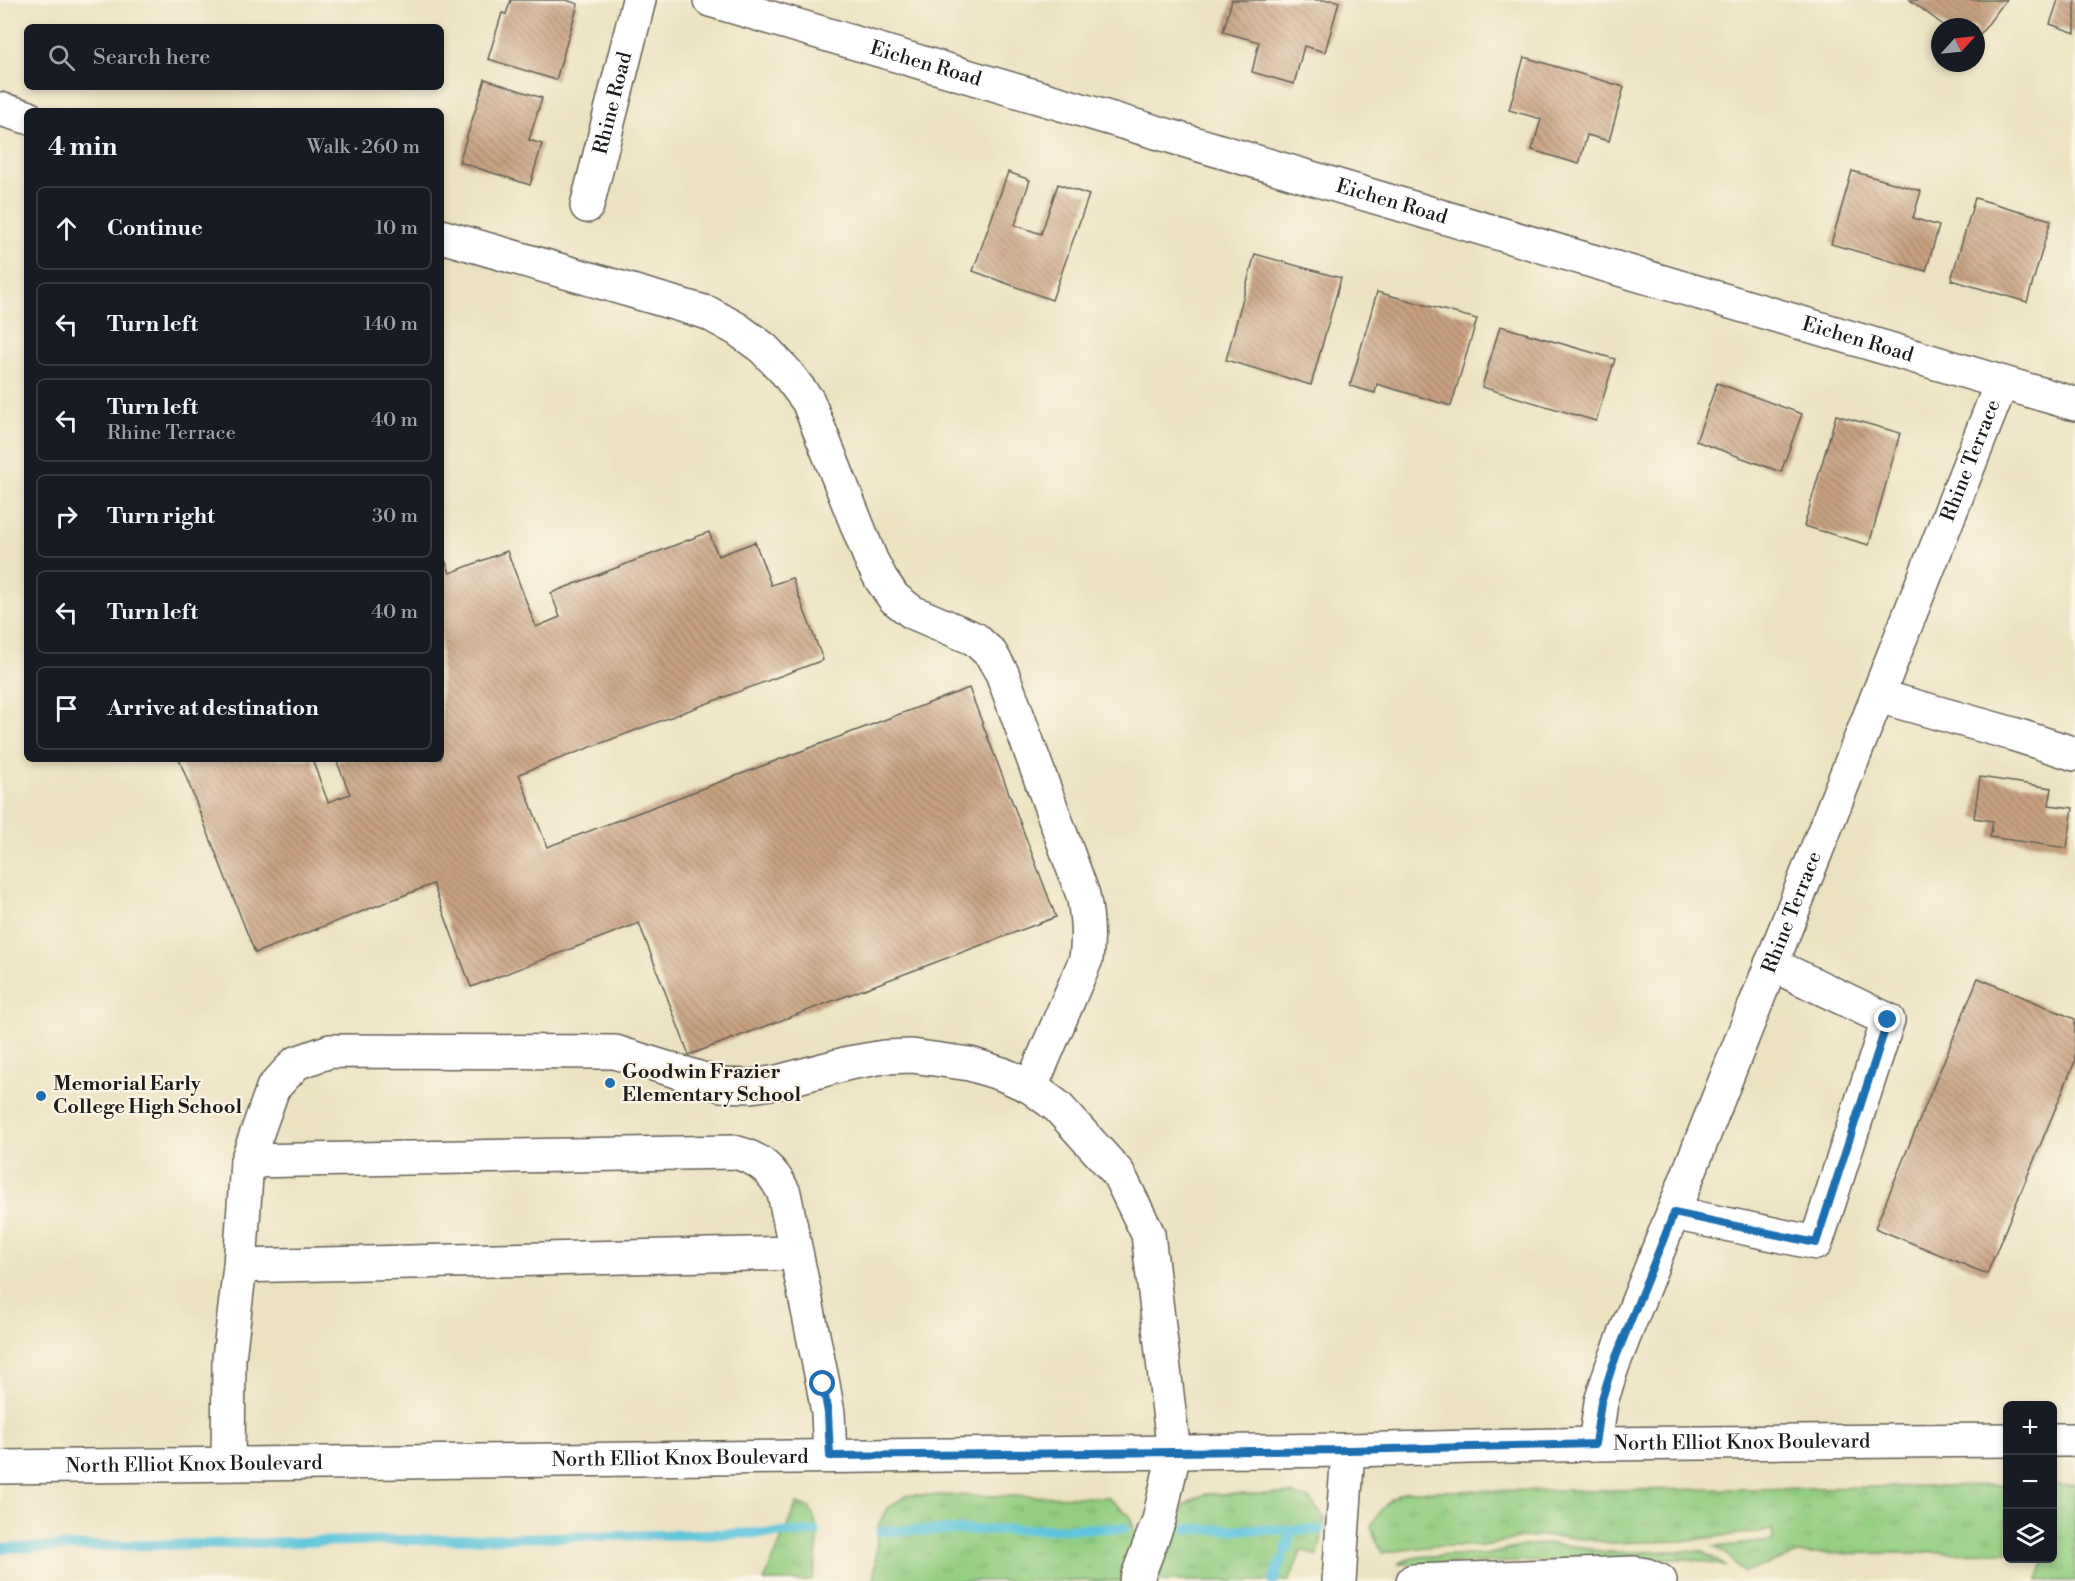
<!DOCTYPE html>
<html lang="en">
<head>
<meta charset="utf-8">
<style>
  :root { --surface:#171b24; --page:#242831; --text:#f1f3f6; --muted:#9ea1a6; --line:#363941 }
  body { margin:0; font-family:"Libre Bodoni",serif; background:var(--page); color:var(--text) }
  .controls { position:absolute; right:18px; bottom:18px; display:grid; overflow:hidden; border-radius:9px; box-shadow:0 3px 9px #0003 }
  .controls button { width:54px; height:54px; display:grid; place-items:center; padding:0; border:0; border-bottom:2px solid var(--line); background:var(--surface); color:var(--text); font:30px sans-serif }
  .compass { position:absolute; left:1931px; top:18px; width:54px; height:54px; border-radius:50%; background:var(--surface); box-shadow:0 3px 9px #0003; rotate:63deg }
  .stop { position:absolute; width:18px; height:18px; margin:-14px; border:4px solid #1f6fb2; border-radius:50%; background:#fff }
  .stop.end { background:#1f6fb2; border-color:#fff; box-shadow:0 2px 6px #0008 }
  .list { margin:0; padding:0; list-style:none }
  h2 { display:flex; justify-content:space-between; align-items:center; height:78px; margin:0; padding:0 24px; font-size:26px }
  h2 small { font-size:20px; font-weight:400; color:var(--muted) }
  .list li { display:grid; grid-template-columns:39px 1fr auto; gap:18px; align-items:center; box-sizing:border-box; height:84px; margin:0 12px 12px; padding:0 12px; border:2px solid var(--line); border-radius:9px }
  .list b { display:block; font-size:22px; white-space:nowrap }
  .list p { margin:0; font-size:20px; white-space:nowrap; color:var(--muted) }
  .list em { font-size:20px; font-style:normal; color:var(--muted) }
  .icon { flex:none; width:33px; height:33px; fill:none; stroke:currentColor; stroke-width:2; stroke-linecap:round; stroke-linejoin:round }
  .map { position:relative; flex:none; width:2075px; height:1581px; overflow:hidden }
  .search { position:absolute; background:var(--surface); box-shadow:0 3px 9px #0003; left:24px; top:24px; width:420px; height:66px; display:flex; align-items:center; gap:15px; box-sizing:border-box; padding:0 21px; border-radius:9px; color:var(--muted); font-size:22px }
  .panel { position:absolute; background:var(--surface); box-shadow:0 3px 9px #0003; left:24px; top:108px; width:420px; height:654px; border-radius:9px }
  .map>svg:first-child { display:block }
</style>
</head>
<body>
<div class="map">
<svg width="2075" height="1581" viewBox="0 0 2075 1581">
  <defs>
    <pattern id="grass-tufts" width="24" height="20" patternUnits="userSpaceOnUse" patternTransform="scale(1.5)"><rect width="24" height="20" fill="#92cd81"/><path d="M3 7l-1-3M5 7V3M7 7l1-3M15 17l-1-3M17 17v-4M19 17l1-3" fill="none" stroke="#7daf6f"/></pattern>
    <pattern id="building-back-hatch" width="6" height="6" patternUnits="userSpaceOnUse" patternTransform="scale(1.5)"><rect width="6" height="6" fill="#c8a180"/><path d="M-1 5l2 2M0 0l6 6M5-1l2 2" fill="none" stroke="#a28268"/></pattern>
  </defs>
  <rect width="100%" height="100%" fill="#fcf5e5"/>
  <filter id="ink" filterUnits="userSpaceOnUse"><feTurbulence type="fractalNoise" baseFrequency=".0167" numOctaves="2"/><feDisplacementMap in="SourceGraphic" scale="12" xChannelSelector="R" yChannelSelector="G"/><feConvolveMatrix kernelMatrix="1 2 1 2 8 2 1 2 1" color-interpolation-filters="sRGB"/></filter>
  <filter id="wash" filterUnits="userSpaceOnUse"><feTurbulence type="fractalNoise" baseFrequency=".008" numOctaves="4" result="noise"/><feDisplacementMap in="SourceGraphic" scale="24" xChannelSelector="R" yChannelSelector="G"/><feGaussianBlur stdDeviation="1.35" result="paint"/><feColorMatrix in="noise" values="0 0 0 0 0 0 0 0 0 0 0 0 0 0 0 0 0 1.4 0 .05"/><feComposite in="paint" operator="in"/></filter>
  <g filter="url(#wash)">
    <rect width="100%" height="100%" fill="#ece2c1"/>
    <path fill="url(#grass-tufts)" stroke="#57744e" stroke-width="1.5" d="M 2075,1484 L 2075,1581 L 2038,1581 L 2045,1559 L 2052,1558 L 2053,1485 Z
      M 2007,1485 L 2007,1552 L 1798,1554 L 1744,1573 L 1727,1554 L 1714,1547 L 1774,1541 L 1772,1530 L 1682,1541 L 1612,1543 L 1576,1538 L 1545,1536 L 1526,1537 L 1483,1546 L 1434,1546 L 1382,1553 L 1374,1536 L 1371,1526 C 1382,1508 1389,1496 1409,1491 L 1752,1489 Z
      M 1204,1494 L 1293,1494 L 1309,1499 L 1325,1519 L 1318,1556 L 1302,1550 L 1289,1581 L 1157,1581 L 1184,1505 Z
      M 908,1495 L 1107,1497 L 1130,1516 L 1137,1540 L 1126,1581 L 874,1581 L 878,1526 L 887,1508 Z
      M 797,1503 L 810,1508 C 823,1532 817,1555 812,1581 L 764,1581 Z
      M 1551,1544 L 1582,1547 L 1605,1552 L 1702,1551 L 1727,1567 L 1704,1561 L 1685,1559 L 1398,1564 L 1412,1557 L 1472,1554 L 1485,1555 L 1528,1545 Z"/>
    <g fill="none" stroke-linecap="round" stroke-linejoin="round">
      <path stroke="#5fc5dd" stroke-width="10" d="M 1188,1529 L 1320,1530
        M 881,1531 L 1125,1528
        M 0,1548 L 816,1532
        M 1286,1550 L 1292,1530
        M 1273,1581 L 1282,1559"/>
    </g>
    <g id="blocks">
      <path fill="url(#building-back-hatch)" d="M 511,0 L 566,0 L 578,4 L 556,80 L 488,59 L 502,13 L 506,14 Z
        M 1232,0 L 1334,0 L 1339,2 L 1325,52 L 1304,46 L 1294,84 L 1252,72 L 1259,42 L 1223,32 Z
        M 1910,0 L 2006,0 L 1976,40 L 1976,27 L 1946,27 Z
        M 2058,0 L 2075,0 L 2075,33 L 2050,24 Z
        M 1524,57 L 1624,87 L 1609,141 L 1587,135 L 1579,164 L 1532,150 L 1541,119 L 1509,110 Z
        M 485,79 L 542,98 L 529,140 L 542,144 L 530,185 L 459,162 Z
        M 1852,171 L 1921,191 L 1913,218 L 1939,226 L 1926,271 L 1831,244 Z
        M 1008,172 L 1030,180 L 1015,225 L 1041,234 L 1058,184 L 1089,195 L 1052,300 L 973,271 Z
        M 1975,198 L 2051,220 L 2027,302 L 1951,280 Z
        M 1255,254 L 1341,278 L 1311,385 L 1226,360 Z
        M 1377,292 L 1477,319 L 1451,406 L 1377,384 L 1375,393 L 1350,386 Z
        M 1500,326 L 1615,359 L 1596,421 L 1482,387 Z
        M 1717,383 L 1802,414 L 1781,472 L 1696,441 Z
        M 1836,415 L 1900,433 L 1869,545 L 1804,526 Z
        M 709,532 L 718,556 L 755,542 L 771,585 L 792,578 L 823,660 L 519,774 L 547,847 L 969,688 L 1056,917 L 689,1055 L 639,923 L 471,987 L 433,884 L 255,953 L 179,759 L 312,759 L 328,802 L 350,794 L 337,762 L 346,759 L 441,759 L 441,550 L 450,573 L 507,551 L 536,627 L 560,617 L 551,593 Z
        M 1980,777 L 2052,788 L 2049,805 L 2073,808 L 2067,848 L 1990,837 L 1993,821 L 1974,818 Z
        M 1978,978 L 2075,1019 L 2075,1061 L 1987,1274 L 1875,1228 Z"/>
    </g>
  </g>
  <g filter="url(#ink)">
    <use href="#blocks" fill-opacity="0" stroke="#656156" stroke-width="1.5"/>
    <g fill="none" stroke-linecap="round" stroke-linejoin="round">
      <g stroke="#656156" stroke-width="36">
        <g id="minor">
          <path id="s1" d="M 710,0 L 2075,404"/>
          <path d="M 0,109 L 27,117"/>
          <path id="s2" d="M 587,206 L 639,0"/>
          <path d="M 441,236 L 708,313 L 737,329 L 763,348 L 786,372 L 808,401 L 871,560 L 881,579 L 894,598 L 912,612 L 975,639 L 991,654 L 1002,673 L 1083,895 C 1088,918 1089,936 1086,959 L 1031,1087"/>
          <path d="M 1878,696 L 2013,734 L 2075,754"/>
          <path d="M 247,1161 L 734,1152 C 759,1158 773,1170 784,1193 L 823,1384 L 828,1413 L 830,1456"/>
          <path d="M 1673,1213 L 1816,1243 L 1888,1020 L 1771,964"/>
          <path d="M 240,1266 L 796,1253"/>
          <path id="s3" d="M 1595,1444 L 1601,1402 L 1612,1367 L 2001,384"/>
          <path d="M 228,1463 L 229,1358 L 240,1266 L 247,1161 L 273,1088 L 296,1063 L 330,1051 L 615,1052 L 721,1085 L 751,1086 L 778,1082 L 849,1063 L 884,1057 L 912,1056 L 970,1064 L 1002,1074 L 1031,1087 L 1058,1107 L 1118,1173 L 1148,1234 L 1174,1453 L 1159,1520 L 1136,1581"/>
          <path d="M 1339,1581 L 1348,1450"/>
          <path d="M 1413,1581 L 1634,1573 L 1646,1575 L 1660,1581"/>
        </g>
      </g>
      <g stroke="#656156" stroke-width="36">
        <g id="major">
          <path d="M 2052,1440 L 2075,1440"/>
          <path id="s4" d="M 0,1467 L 1348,1450 L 1595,1444 L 2008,1440"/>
        </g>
      </g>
      <use href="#minor" stroke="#fff" stroke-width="33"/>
      <use href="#major" stroke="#fff" stroke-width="33"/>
    </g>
  </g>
  <g fill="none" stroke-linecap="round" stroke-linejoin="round" filter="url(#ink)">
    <path stroke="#1f6fb2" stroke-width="8" d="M 823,1384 L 828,1413 L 830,1456 L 1348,1450 L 1595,1444 L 1601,1402 L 1612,1367 L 1674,1213 L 1816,1243 L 1888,1020"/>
  </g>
  <g fill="#1f6fb2" stroke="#fcf5e5" stroke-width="2">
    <circle cx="610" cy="1083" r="6"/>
    <circle cx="41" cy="1096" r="6"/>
  </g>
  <g text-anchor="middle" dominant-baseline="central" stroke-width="4.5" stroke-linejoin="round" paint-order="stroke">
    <g font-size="20" fill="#1c1c1c" stroke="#fcf5e5">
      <text stroke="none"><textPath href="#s1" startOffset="225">Eichen Road</textPath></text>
      <text stroke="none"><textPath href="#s2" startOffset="106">Rhine Road</textPath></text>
      <text stroke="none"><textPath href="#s1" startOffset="711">Eichen Road</textPath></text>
      <text stroke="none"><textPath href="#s1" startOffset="1197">Eichen Road</textPath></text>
      <text stroke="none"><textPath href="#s3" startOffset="1054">Rhine Terrace</textPath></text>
      <text stroke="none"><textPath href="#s3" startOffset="568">Rhine Terrace</textPath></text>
      <text stroke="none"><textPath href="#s4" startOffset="1742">North Elliot Knox Boulevard</textPath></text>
      <text stroke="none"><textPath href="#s4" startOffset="680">North Elliot Knox Boulevard</textPath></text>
      <text stroke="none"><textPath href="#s4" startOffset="194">North Elliot Knox Boulevard</textPath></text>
    </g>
    <g font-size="20" font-weight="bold" fill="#1c1c1c" stroke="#fcf5e5" text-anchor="start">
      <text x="622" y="1072">Goodwin Frazier<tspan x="622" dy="23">Elementary School</tspan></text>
      <text x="53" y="1084">Memorial Early<tspan x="53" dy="23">College High School</tspan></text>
    </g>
  </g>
</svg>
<div class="controls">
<button>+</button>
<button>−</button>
<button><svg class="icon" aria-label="layers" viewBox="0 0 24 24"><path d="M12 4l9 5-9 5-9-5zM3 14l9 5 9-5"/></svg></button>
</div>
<svg class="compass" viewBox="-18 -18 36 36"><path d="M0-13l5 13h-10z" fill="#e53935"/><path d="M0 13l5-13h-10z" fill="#9ea1a6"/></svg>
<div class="stop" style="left:823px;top:1384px"></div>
<div class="stop end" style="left:1888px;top:1020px"></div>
<div class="search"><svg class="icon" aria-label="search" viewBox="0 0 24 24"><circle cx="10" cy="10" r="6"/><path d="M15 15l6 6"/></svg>Search here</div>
<section class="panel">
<h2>4 min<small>Walk · 260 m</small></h2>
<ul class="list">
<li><svg class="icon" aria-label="ahead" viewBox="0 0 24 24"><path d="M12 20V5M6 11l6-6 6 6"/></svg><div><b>Continue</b></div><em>10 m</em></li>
<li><svg class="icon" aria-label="left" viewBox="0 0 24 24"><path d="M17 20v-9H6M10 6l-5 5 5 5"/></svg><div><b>Turn left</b></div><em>140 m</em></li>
<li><svg class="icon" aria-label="left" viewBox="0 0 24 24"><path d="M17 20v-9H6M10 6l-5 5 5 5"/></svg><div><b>Turn left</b><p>Rhine Terrace</p></div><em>40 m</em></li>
<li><svg class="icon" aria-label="right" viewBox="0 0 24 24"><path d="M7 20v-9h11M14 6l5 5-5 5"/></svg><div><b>Turn right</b></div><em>30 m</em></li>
<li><svg class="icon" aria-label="left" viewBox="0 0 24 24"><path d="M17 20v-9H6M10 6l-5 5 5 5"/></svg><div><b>Turn left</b></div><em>40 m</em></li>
<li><svg class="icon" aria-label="arrive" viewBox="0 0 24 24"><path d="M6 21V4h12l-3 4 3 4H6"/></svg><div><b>Arrive at destination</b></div></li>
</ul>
</section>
</div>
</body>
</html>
